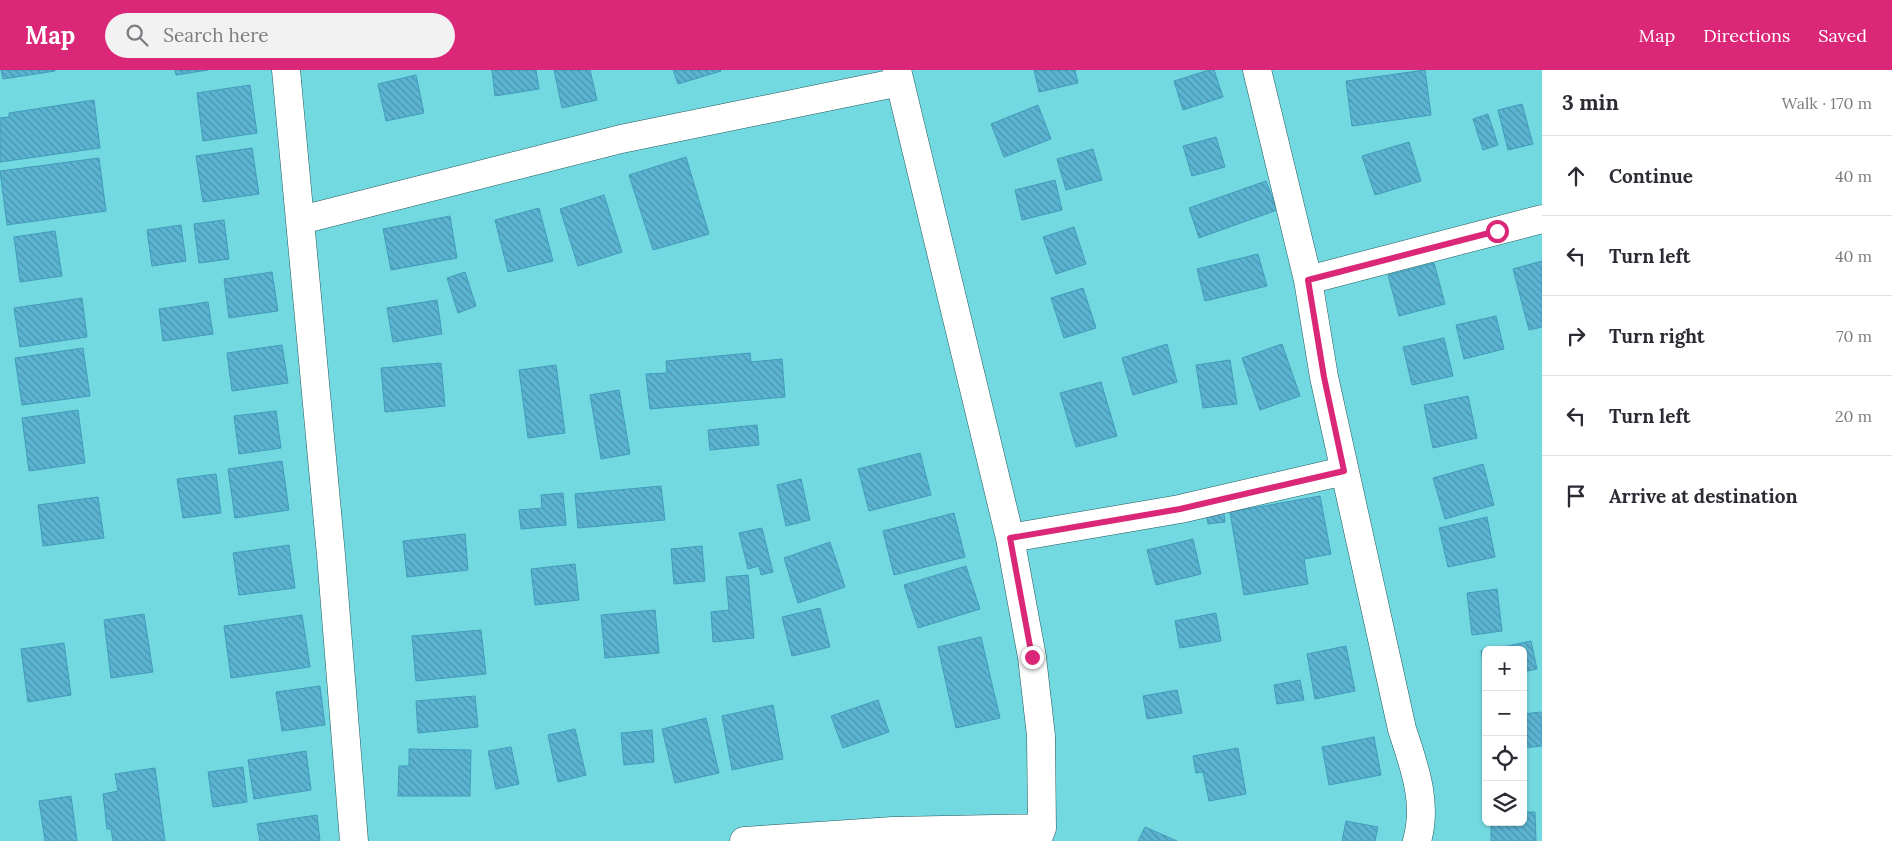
<!DOCTYPE html>
<html lang="en">
<head>
<meta charset="utf-8">
<style>
  :root { --surface:#fff; --page:#f2f2f3; --text:#2b2b33; --muted:#7c7c81; --line:#e1e1e2; --accent:#db2777 }
  body { margin:0; font-family:Lora,serif; background:var(--page); color:var(--text) }
  .controls { position:absolute; right:15px; bottom:15px; display:grid; overflow:hidden; border-radius:8px; box-shadow:0 1px 4px #0004 }
  .controls button { width:45px; height:45px; display:grid; place-items:center; padding:0; border:0; border-bottom:1px solid var(--line); background:var(--surface); color:var(--text); font:25px sans-serif }
  .stop { position:absolute; width:15px; height:15px; margin:-11px; border:4px solid #db2777; border-radius:50%; background:#fff }
  .stop.end { background:#db2777; border-color:#fff; box-shadow:0 1px 5px #0008 }
  .list { margin:0; padding:0; list-style:none }
  h2 { display:flex; justify-content:space-between; align-items:center; height:65px; margin:0; padding:0 20px; font-size:21px }
  h2 small { font-size:16px; font-weight:400; color:var(--muted) }
  .list li { display:grid; grid-template-columns:32px 1fr auto; gap:15px; align-items:center; box-sizing:border-box; height:80px; padding:0 20px; border-top:1px solid var(--line) }
  .list b { display:block; font-size:19px; white-space:nowrap }
  .list em { font-size:16px; font-style:normal; color:var(--muted) }
  .icon { flex:none; width:28px; height:28px; fill:none; stroke:currentColor; stroke-width:2; stroke-linecap:round; stroke-linejoin:round }
  .map { position:relative; flex:none; width:1542px; height:771px; overflow:hidden }
  header { display:flex; align-items:center; gap:30px; box-sizing:border-box; height:70px; padding:0 25px; background:var(--accent); color:#fff }
  header strong { font-size:24px }
  nav { display:flex; gap:28px; margin-inline-start:auto; font-size:18px }
  .search { width:350px; height:45px; background:var(--page); display:flex; align-items:center; gap:12px; box-sizing:border-box; padding:0 18px; border-radius:28px; color:var(--muted); font-size:19px }
  main { display:flex }
  aside { flex:1; background:var(--surface) }
  .map>svg:first-child { display:block }
</style>
</head>
<body>
<header>
<strong>Map</strong>
<div class="search"><svg class="icon" aria-label="search" viewBox="0 0 24 24"><circle cx="10" cy="10" r="6"/><path d="M15 15l6 6"/></svg>Search here</div>
<nav><a>Map</a><a>Directions</a><a>Saved</a></nav>
</header>
<main>
<div class="map">
<svg width="1542" height="771" viewBox="0 0 1542 771">
  <defs>
    <pattern id="building-back-hatch" width="6" height="6" patternUnits="userSpaceOnUse" patternTransform="scale(1.25)"><rect width="6" height="6" fill="#5bb4d2"/><path d="M-1 5l2 2M0 0l6 6M5-1l2 2" fill="none" stroke="#4993ab"/></pattern>
  </defs>
  <rect width="100%" height="100%" fill="#73d9e1"/>
  <path fill="url(#building-back-hatch)" stroke="#419cba" d="M 1,0 L 55,0 L 55,1 L 3,9 Z
    M 175,0 L 208,0 L 176,5 Z
    M 492,0 L 536,0 L 539,19 L 495,26 Z
    M 554,0 L 590,0 L 597,30 L 562,38 Z
    M 673,0 L 720,0 L 721,1 L 678,14 Z
    M 1034,0 L 1075,0 L 1078,13 L 1039,22 Z
    M 1209,0 L 1214,0 L 1223,27 L 1183,40 L 1174,11 Z
    M 1425,0 L 1431,45 L 1352,56 L 1346,11 Z
    M 416,5 L 424,43 L 386,51 L 378,14 Z
    M 250,15 L 257,63 L 203,71 L 197,23 Z
    M 94,30 L 100,78 L 0,92 L 0,48 L 9,47 L 9,43 Z
    M 1522,34 L 1533,74 L 1508,80 L 1498,40 Z
    M 1038,35 L 1051,69 L 1004,87 L 991,54 Z
    M 1488,44 L 1498,75 L 1483,80 L 1473,49 Z
    M 1216,67 L 1225,97 L 1192,106 L 1183,76 Z
    M 1409,72 L 1421,111 L 1375,125 L 1362,86 Z
    M 252,78 L 259,124 L 203,132 L 196,86 Z
    M 1093,79 L 1102,110 L 1066,120 L 1057,89 Z
    M 686,87 L 709,164 L 653,180 L 629,105 Z
    M 99,88 L 106,141 L 7,155 L 0,101 Z
    M 1055,110 L 1062,140 L 1022,150 L 1015,120 Z
    M 1266,111 L 1277,140 L 1199,168 L 1189,138 Z
    M 604,125 L 622,182 L 578,196 L 560,139 Z
    M 539,138 L 553,191 L 508,202 L 495,150 Z
    M 450,146 L 457,188 L 391,200 L 383,159 Z
    M 224,150 L 229,189 L 199,193 L 194,154 Z
    M 181,155 L 186,191 L 152,196 L 147,160 Z
    M 1074,157 L 1086,194 L 1056,204 L 1043,167 Z
    M 55,161 L 62,206 L 20,212 L 14,167 Z
    M 1258,184 L 1267,216 L 1205,231 L 1197,199 Z
    M 1542,191 L 1542,257 L 1529,260 L 1513,199 Z
    M 1434,193 L 1445,234 L 1399,246 L 1388,205 Z
    M 272,202 L 278,241 L 229,248 L 224,209 Z
    M 465,202 L 476,236 L 458,243 L 447,208 Z
    M 1083,218 L 1096,258 L 1064,268 L 1051,228 Z
    M 82,228 L 87,267 L 20,277 L 14,238 Z
    M 437,230 L 442,264 L 393,272 L 387,238 Z
    M 208,232 L 213,264 L 163,271 L 159,239 Z
    M 1496,246 L 1504,279 L 1464,289 L 1456,255 Z
    M 1444,268 L 1453,306 L 1412,315 L 1403,277 Z
    M 1167,274 L 1177,312 L 1133,325 L 1122,288 Z
    M 1282,274 L 1300,326 L 1260,340 L 1242,288 Z
    M 282,275 L 288,313 L 232,321 L 227,283 Z
    M 83,278 L 90,326 L 22,335 L 15,288 Z
    M 750,283 L 751,292 L 782,289 L 785,327 L 650,339 L 646,304 L 667,303 L 666,291 Z
    M 1230,290 L 1237,334 L 1203,338 L 1196,295 Z
    M 441,293 L 445,336 L 385,342 L 381,298 Z
    M 556,295 L 565,363 L 528,368 L 519,300 Z
    M 1101,312 L 1117,366 L 1076,377 L 1060,323 Z
    M 619,320 L 630,384 L 601,389 L 590,325 Z
    M 1468,326 L 1477,368 L 1433,378 L 1424,335 Z
    M 78,340 L 85,393 L 29,401 L 22,348 Z
    M 276,341 L 281,378 L 239,384 L 234,346 Z
    M 757,355 L 759,375 L 710,380 L 708,360 Z
    M 920,383 L 931,425 L 869,441 L 858,399 Z
    M 282,391 L 289,440 L 235,448 L 228,399 Z
    M 1483,394 L 1494,435 L 1445,449 L 1433,408 Z
    M 216,404 L 221,443 L 183,448 L 177,409 Z
    M 801,409 L 810,450 L 786,456 L 777,415 Z
    M 661,416 L 665,450 L 578,458 L 575,424 Z
    M 563,423 L 566,455 L 521,459 L 519,440 L 542,438 L 541,425 Z
    M 1320,426 L 1331,484 L 1304,489 L 1308,514 L 1244,525 L 1230,442 Z
    M 98,427 L 104,468 L 43,476 L 38,435 Z
    M 1222,429 L 1225,452 L 1208,454 L 1204,431 Z
    M 954,443 L 965,487 L 894,505 L 883,461 Z
    M 1487,447 L 1495,487 L 1448,497 L 1439,458 Z
    M 762,458 L 773,502 L 761,505 L 759,496 L 748,499 L 739,463 Z
    M 465,464 L 468,500 L 407,507 L 403,471 Z
    M 1193,469 L 1201,504 L 1156,515 L 1147,480 Z
    M 830,472 L 845,517 L 798,533 L 784,488 Z
    M 289,475 L 295,518 L 239,525 L 233,483 Z
    M 702,476 L 705,511 L 674,514 L 671,479 Z
    M 575,494 L 579,530 L 535,535 L 531,499 Z
    M 966,496 L 980,539 L 918,558 L 904,515 Z
    M 748,505 L 754,568 L 713,572 L 711,542 L 729,540 L 726,507 Z
    M 1497,519 L 1502,561 L 1472,565 L 1467,523 Z
    M 820,538 L 830,577 L 792,586 L 782,547 Z
    M 655,540 L 659,583 L 605,588 L 601,545 Z
    M 1216,543 L 1221,571 L 1180,578 L 1175,551 Z
    M 144,544 L 153,602 L 111,608 L 104,550 Z
    M 302,545 L 310,597 L 231,608 L 224,556 Z
    M 481,560 L 486,604 L 416,611 L 412,566 Z
    M 981,567 L 1000,648 L 956,658 L 938,577 Z
    M 1531,571 L 1537,599 L 1523,602 L 1523,580 L 1489,580 Z
    M 64,573 L 71,625 L 28,632 L 21,579 Z
    M 1346,576 L 1355,621 L 1315,629 L 1307,584 Z
    M 1486,580 L 1486,606 L 1481,581 Z
    M 1300,610 L 1304,630 L 1277,634 L 1274,615 Z
    M 320,616 L 325,655 L 282,661 L 276,622 Z
    M 1177,620 L 1182,643 L 1147,649 L 1143,626 Z
    M 475,626 L 478,657 L 418,663 L 416,631 Z
    M 878,630 L 889,662 L 843,678 L 831,646 Z
    M 773,635 L 783,689 L 732,700 L 722,646 Z
    M 1541,642 L 1542,676 L 1523,678 L 1523,644 Z
    M 706,648 L 719,703 L 675,713 L 662,659 Z
    M 575,659 L 586,705 L 558,712 L 548,665 Z
    M 652,660 L 654,692 L 624,695 L 621,663 Z
    M 1374,667 L 1381,705 L 1329,715 L 1322,677 Z
    M 511,677 L 519,714 L 496,719 L 488,681 Z
    M 1238,678 L 1246,724 L 1209,731 L 1203,702 L 1196,703 L 1193,686 Z
    M 409,679 L 471,680 L 470,726 L 398,726 L 399,696 L 409,696 Z
    M 306,681 L 311,720 L 254,729 L 248,690 Z
    M 243,697 L 247,732 L 213,737 L 208,702 Z
    M 155,698 L 165,771 L 113,771 L 111,759 L 107,759 L 103,724 L 118,721 L 115,704 Z
    M 71,726 L 77,771 L 45,771 L 39,731 Z
    M 1523,742 L 1535,742 L 1536,771 L 1491,771 L 1491,752 L 1523,752 Z
    M 317,745 L 320,771 L 260,771 L 257,754 Z
    M 1346,751 L 1378,757 L 1375,771 L 1342,771 Z
    M 1145,757 L 1177,771 L 1138,771 Z"/>
  <g fill="none" stroke-linecap="round" stroke-linejoin="round">
    <g stroke="#22595d" stroke-width="29">
      <path id="minor" d="M 286,0 L 331,485 L 354,771
        M 897,0 L 1010,468 L 1032,587 L 1041,666 L 1042,758 L 1037,771
        M 1257,0 L 1308,210 L 1324,307 L 1402,659 C 1414,696 1428,732 1417,771
        M 301,150 L 621,69 L 900,12
        M 1308,210 L 1542,149
        M 1010,468 L 1180,439 L 1344,401
        M 744,771 L 893,761 L 1042,758"/>
    </g>
    <use href="#minor" stroke="#fff" stroke-width="28"/>
  </g>
  <g fill="none" stroke-linecap="round" stroke-linejoin="round">
    <path stroke="#db2777" stroke-width="6" d="M 1032,587 L 1010,468 L 1180,439 L 1344,401 L 1324,307 L 1308,210 L 1497,161"/>
  </g>
</svg>
<div class="controls">
<button>+</button>
<button>−</button>
<button><svg class="icon" aria-label="locate" viewBox="0 0 24 24"><circle cx="12" cy="12" r="6"/><path d="M12 2v4M12 18v4M2 12h4M18 12h4"/></svg></button>
<button><svg class="icon" aria-label="layers" viewBox="0 0 24 24"><path d="M12 4l9 5-9 5-9-5zM3 14l9 5 9-5"/></svg></button>
</div>
<div class="stop" style="left:1497px;top:161px"></div>
<div class="stop end" style="left:1032px;top:587px"></div>
</div>
<aside>
<h2>3 min<small>Walk · 170 m</small></h2>
<ul class="list">
<li><svg class="icon" aria-label="ahead" viewBox="0 0 24 24"><path d="M12 20V5M6 11l6-6 6 6"/></svg><div><b>Continue</b></div><em>40 m</em></li>
<li><svg class="icon" aria-label="left" viewBox="0 0 24 24"><path d="M17 20v-9H6M10 6l-5 5 5 5"/></svg><div><b>Turn left</b></div><em>40 m</em></li>
<li><svg class="icon" aria-label="right" viewBox="0 0 24 24"><path d="M7 20v-9h11M14 6l5 5-5 5"/></svg><div><b>Turn right</b></div><em>70 m</em></li>
<li><svg class="icon" aria-label="left" viewBox="0 0 24 24"><path d="M17 20v-9H6M10 6l-5 5 5 5"/></svg><div><b>Turn left</b></div><em>20 m</em></li>
<li><svg class="icon" aria-label="arrive" viewBox="0 0 24 24"><path d="M6 21V4h12l-3 4 3 4H6"/></svg><div><b>Arrive at destination</b></div></li>
</ul>
</aside>
</main>
</body>
</html>
